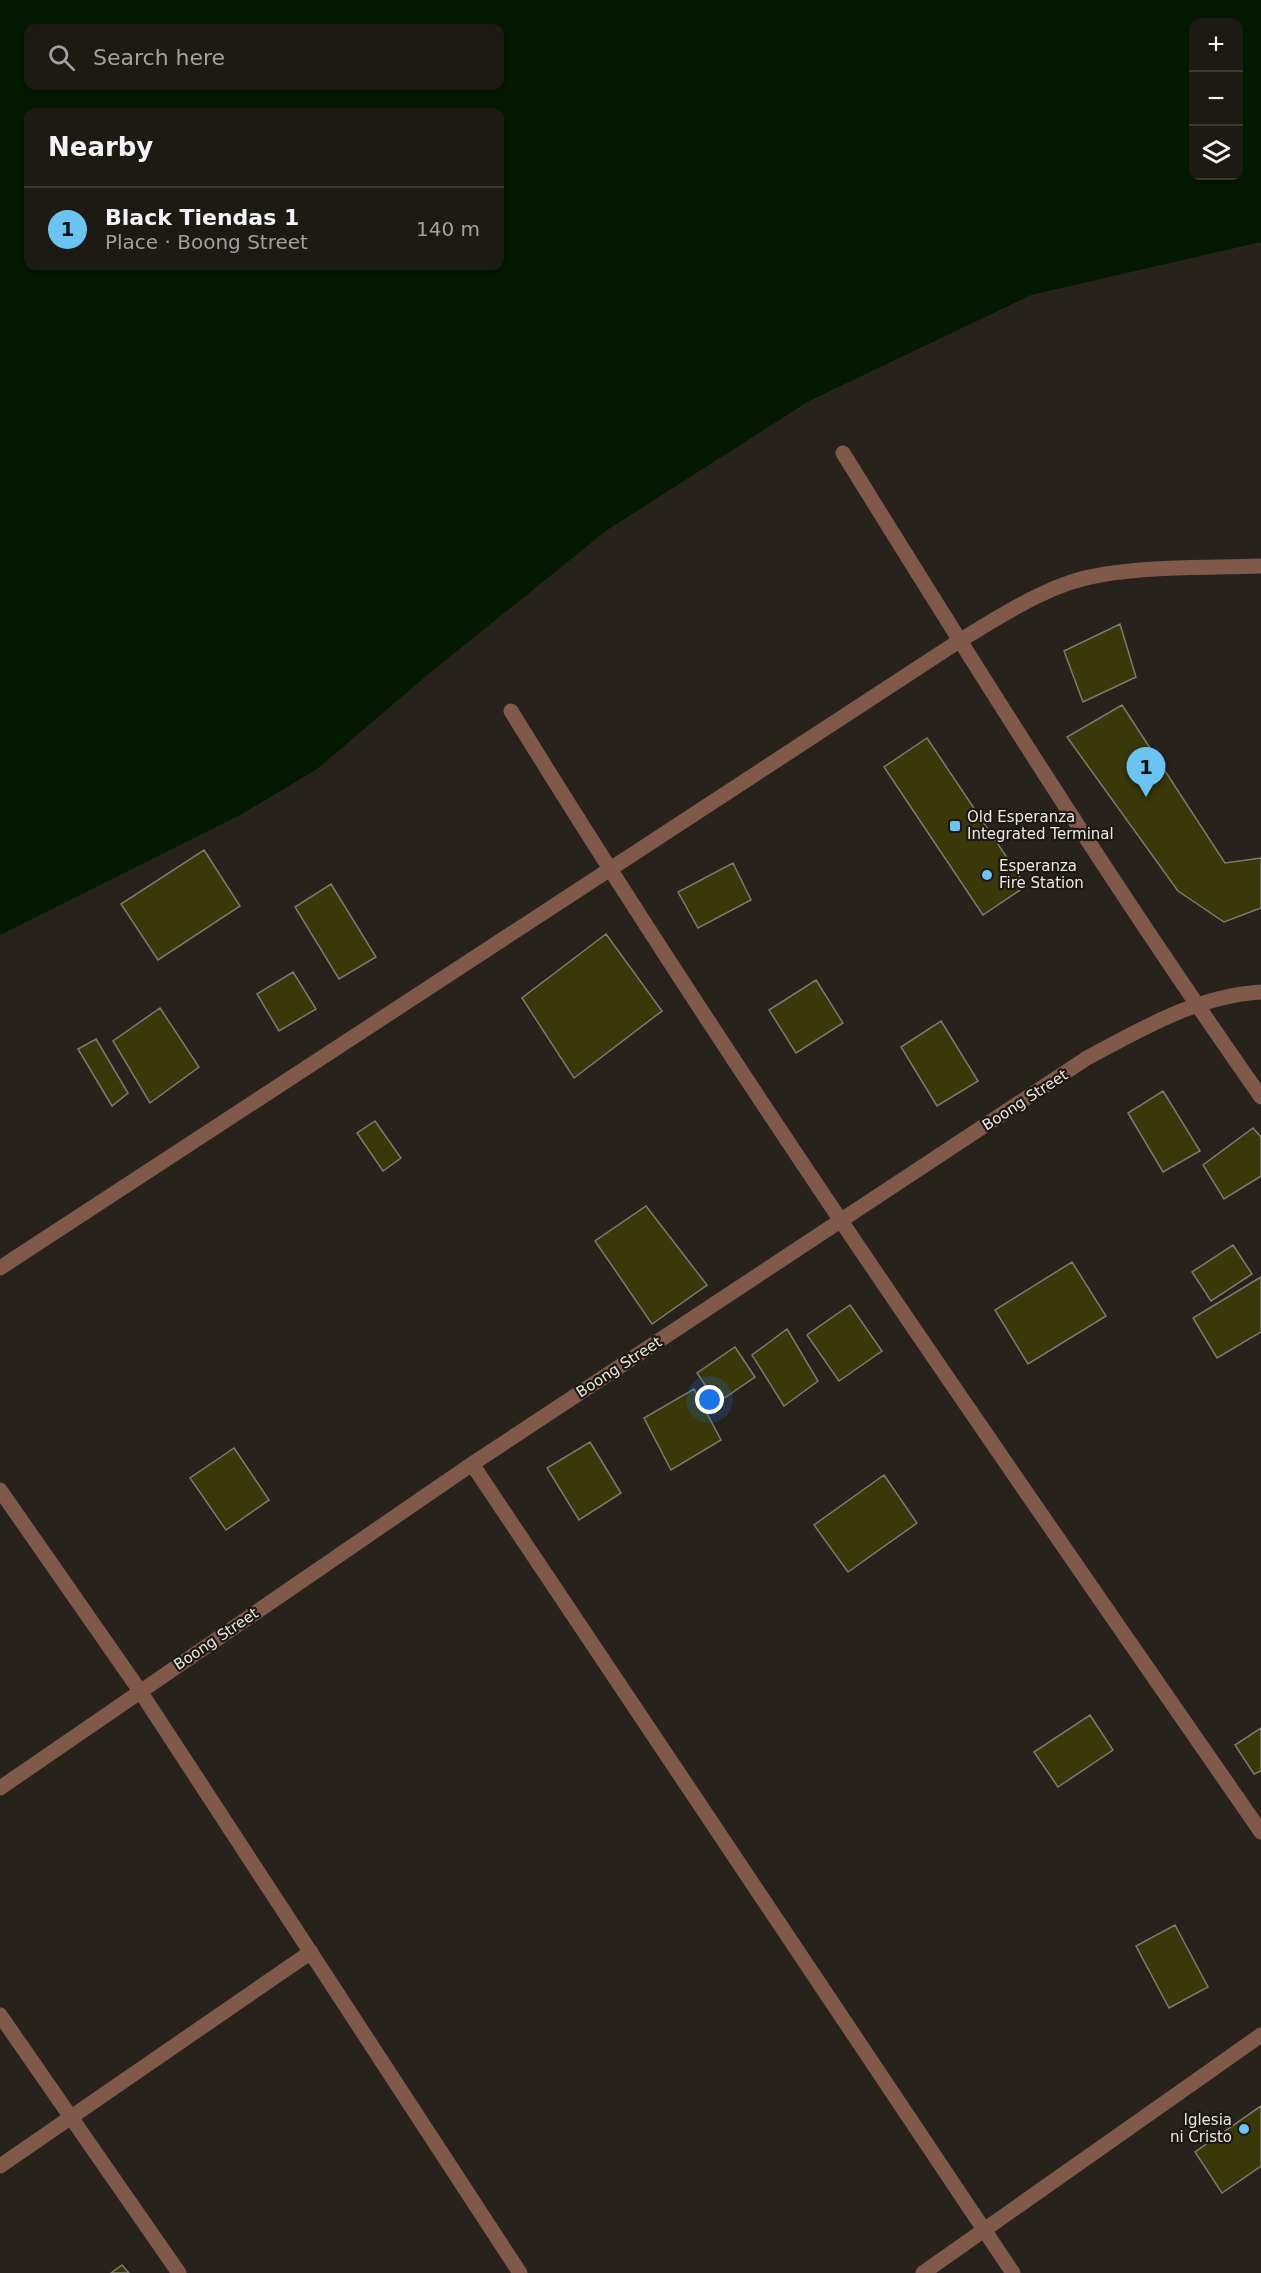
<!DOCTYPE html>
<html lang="en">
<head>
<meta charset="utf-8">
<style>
  :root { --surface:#1d1a14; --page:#2a2722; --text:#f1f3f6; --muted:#a0a1a0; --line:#3b3834; --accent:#6bc3f2 }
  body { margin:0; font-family:"DejaVu Sans",sans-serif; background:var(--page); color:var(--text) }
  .controls { position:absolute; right:18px; top:18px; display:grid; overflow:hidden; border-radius:12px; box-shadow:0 2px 4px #0004 }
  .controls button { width:54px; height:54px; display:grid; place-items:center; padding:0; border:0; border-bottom:2px solid var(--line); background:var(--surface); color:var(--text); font:30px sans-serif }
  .you { position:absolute; left:710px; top:1400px; width:21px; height:21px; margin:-15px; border:4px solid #fff; border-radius:50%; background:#1a73e8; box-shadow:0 0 0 9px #1a73e833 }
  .badge { display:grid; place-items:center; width:39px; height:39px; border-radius:50%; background:var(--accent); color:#111; font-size:20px; font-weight:700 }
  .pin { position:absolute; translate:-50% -50px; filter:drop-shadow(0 2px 3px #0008) }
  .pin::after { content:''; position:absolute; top:32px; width:21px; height:18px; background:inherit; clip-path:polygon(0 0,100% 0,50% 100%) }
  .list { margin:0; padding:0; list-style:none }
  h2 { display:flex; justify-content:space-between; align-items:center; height:78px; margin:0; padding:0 24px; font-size:26px }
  h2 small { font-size:20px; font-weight:400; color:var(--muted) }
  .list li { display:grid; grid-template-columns:39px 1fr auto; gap:18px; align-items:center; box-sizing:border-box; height:84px; padding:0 24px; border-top:2px solid var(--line) }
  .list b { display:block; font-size:22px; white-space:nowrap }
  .list p { margin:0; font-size:20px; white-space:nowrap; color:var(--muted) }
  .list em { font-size:20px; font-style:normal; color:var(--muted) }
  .icon { flex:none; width:33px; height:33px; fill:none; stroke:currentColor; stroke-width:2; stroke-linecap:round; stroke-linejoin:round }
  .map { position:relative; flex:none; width:1261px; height:2273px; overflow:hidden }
  .search { position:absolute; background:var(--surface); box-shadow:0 2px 4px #0004; left:24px; top:24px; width:480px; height:66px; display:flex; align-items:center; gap:15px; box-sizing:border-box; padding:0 21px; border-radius:12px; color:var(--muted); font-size:22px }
  .panel { position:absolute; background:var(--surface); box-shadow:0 2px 4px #0004; left:24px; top:108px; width:480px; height:162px; border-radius:12px }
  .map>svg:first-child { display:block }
</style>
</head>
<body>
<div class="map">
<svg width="1261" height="2273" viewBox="0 0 1261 2273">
  <rect width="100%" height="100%" fill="#27221b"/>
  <path fill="#031900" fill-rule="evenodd" d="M 0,0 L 1261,0 L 1261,242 L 1031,295 L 809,401 L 607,530 L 431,672 L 317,769 L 240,815 L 0,935 ZM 1194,22 L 1238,22 L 1238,176 L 1194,176 ZM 28,28 L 500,28 L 500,86 L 28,86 ZM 28,112 L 500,112 L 500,266 L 28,266 Z"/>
  <path fill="#3a3808" stroke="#7b7b71" stroke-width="1.5" d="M 1120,624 L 1136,677 L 1083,702 L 1064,651 Z
    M 1122,705 L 1225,863 L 1261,858 L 1261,908 L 1224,922 L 1178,891 L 1067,737 Z
    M 927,738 L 1026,886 L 983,915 L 884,767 Z
    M 204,850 L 240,906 L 158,960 L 121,904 Z
    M 733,863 L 751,900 L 698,928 L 678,892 Z
    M 331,884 L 376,957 L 339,979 L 295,907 Z
    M 606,934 L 662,1011 L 574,1078 L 522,998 Z
    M 293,972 L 316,1009 L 279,1031 L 257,994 Z
    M 816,980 L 843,1023 L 796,1053 L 769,1010 Z
    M 160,1008 L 199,1067 L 150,1103 L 113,1041 Z
    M 941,1021 L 978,1081 L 937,1106 L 901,1047 Z
    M 96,1039 L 128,1093 L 112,1106 L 78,1049 Z
    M 1163,1091 L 1200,1151 L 1163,1172 L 1128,1113 Z
    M 375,1121 L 401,1158 L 383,1171 L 357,1133 Z
    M 1253,1128 L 1261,1137 L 1261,1176 L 1224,1199 L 1203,1165 Z
    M 646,1206 L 707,1285 L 652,1324 L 595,1241 Z
    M 1233,1245 L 1252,1274 L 1211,1301 L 1192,1272 Z
    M 1072,1262 L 1106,1316 L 1028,1364 L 995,1310 Z
    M 1261,1277 L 1261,1332 L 1217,1358 L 1193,1318 Z
    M 850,1305 L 882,1351 L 839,1381 L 807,1335 Z
    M 787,1329 L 818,1381 L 784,1406 L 752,1355 Z
    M 735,1347 L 755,1377 L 717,1403 L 697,1373 Z
    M 694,1389 L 721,1440 L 671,1470 L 644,1418 Z
    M 590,1442 L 621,1493 L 579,1520 L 547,1468 Z
    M 234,1448 L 269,1500 L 226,1530 L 190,1478 Z
    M 884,1475 L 917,1523 L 848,1572 L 814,1525 Z
    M 1090,1715 L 1113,1750 L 1058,1787 L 1034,1752 Z
    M 1261,1728 L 1261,1771 L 1254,1774 L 1235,1745 Z
    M 1175,1925 L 1208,1987 L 1169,2008 L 1136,1946 Z
    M 1261,2106 L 1261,2166 L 1222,2193 L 1195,2152 Z
    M 122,2265 L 129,2273 L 111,2273 Z"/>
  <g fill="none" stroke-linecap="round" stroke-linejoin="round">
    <path stroke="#80594a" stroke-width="15" d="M 843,453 C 978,671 1114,888 1261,1097
      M 511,711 C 747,1094 1005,1462 1261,1832
      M 0,1268 L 959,641 C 1003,615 1049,583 1100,575 C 1153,566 1208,568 1261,566
      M 472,1464 L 1013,2273
      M 0,1490 L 140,1691 L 520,2273
      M 0,1788 L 472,1464 L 1087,1058 C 1143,1028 1197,996 1261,992
      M 0,2015 L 179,2273
      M 0,2166 L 311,1952
      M 923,2273 L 1261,2035"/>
  </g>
  <g fill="#6bc3f2" stroke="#1d1812" stroke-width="2">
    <rect x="949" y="820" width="12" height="12" rx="3"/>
    <circle cx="987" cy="875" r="6"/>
    <circle cx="1244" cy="2129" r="6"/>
  </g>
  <g text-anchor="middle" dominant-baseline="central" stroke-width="4.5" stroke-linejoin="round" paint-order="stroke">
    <g font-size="15" fill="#ece8e3" stroke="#1d1812" text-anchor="start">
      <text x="967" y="817">Old Esperanza<tspan x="967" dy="17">Integrated Terminal</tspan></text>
      <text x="999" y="866">Esperanza<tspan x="999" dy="17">Fire Station</tspan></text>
      <text x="1232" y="2120" text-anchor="end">Iglesia<tspan x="1232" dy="17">ni Cristo</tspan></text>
    </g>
    <g font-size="15" fill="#ece8e3" stroke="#1d1812">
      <text transform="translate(1025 1100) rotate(-33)">Boong Street</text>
      <text transform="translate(619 1367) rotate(-33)">Boong Street</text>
      <text transform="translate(216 1639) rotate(-34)">Boong Street</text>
    </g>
  </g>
</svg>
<div class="controls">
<button>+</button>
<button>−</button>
<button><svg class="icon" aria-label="layers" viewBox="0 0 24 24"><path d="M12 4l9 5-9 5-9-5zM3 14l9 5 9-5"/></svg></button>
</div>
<div class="you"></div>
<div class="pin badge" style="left:1146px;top:797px">1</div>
<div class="search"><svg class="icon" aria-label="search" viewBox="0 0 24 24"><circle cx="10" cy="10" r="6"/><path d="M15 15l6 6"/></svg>Search here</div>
<section class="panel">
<h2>Nearby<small></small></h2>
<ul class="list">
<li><span class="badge">1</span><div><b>Black Tiendas 1</b><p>Place · Boong Street</p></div><em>140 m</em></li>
</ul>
</section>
</div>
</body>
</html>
